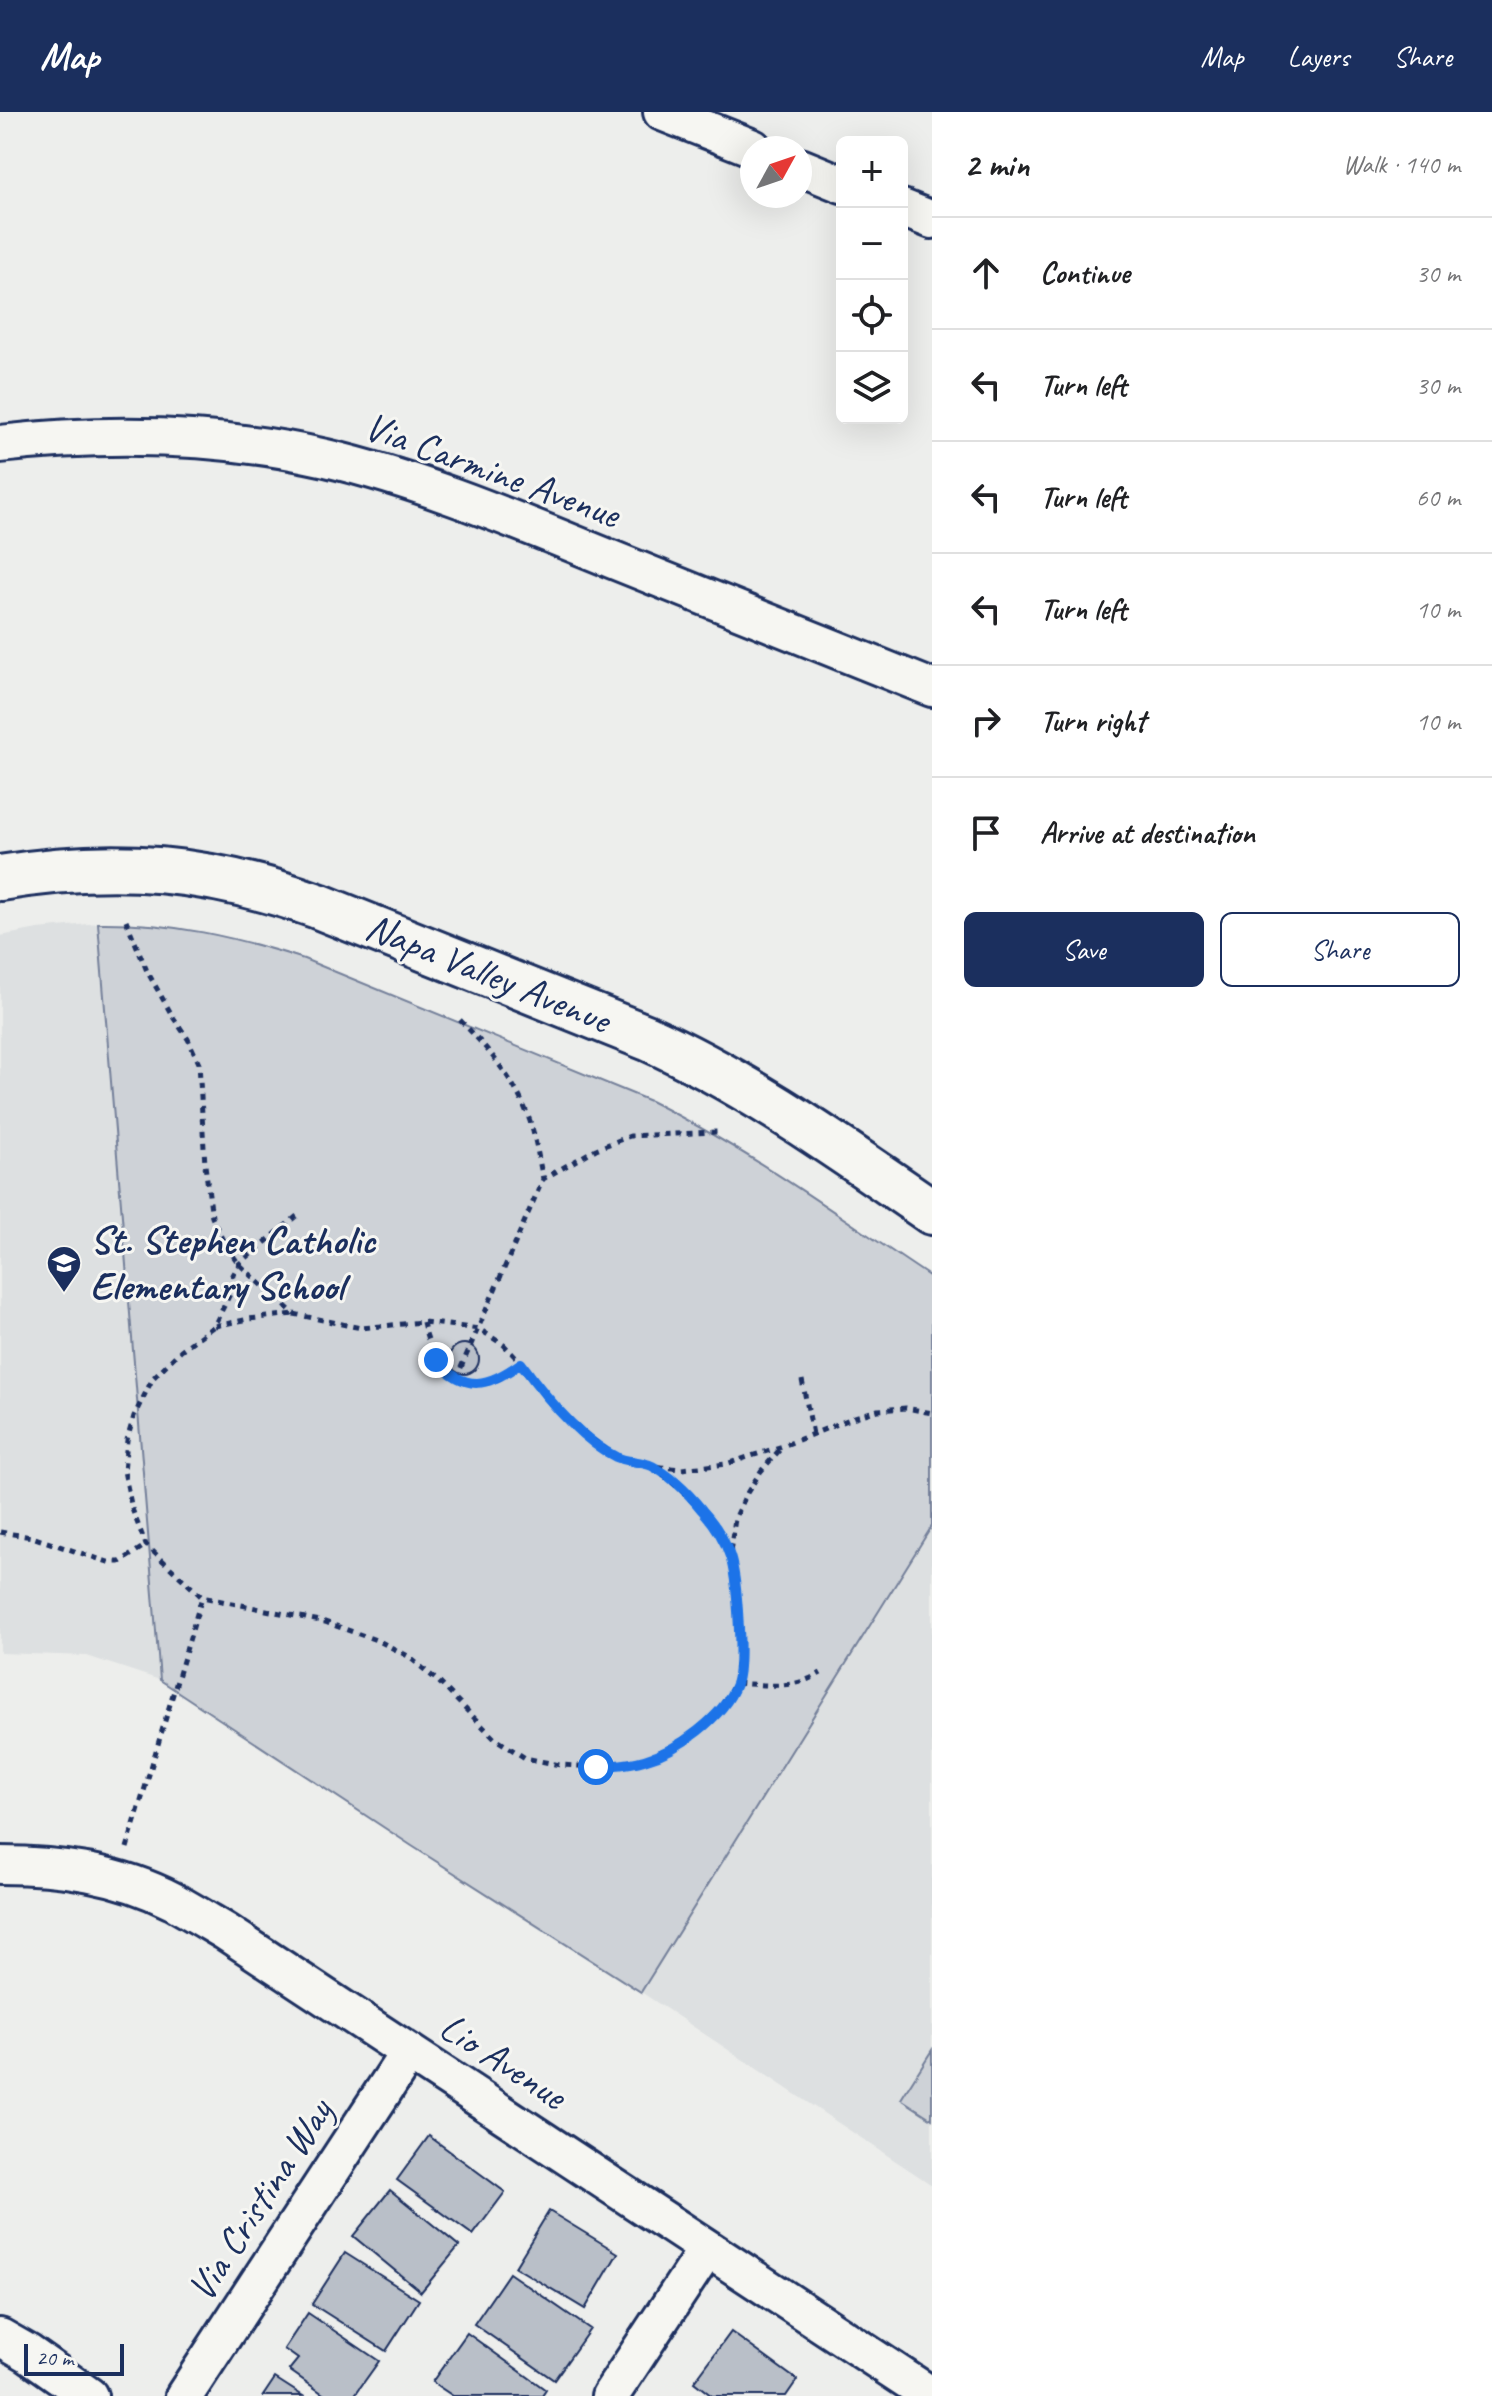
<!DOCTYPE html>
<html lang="en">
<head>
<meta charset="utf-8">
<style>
  :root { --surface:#fff; --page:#f2f2f2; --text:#202124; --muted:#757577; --line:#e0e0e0; --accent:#1b2f5e }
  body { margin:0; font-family:Caveat,sans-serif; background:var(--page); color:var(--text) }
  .controls { position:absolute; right:24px; top:24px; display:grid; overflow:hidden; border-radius:12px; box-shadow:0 8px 32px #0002 }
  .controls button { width:72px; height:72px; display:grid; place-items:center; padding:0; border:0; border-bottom:2px solid var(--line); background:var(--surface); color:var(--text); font:40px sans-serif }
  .compass { position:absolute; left:740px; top:24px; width:72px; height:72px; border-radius:50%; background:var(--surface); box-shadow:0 8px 32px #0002; rotate:50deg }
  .scale { position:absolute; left:24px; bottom:20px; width:100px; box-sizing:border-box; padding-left:8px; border:4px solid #1b2f5e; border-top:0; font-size:22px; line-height:28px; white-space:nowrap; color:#1b2f5e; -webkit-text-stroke:6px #f6f6f2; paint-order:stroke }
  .stop { position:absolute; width:24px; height:24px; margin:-18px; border:6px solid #1a73e8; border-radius:50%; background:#fff }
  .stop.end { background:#1a73e8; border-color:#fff; box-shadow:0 2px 8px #0008 }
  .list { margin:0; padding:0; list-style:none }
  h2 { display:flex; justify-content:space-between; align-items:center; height:104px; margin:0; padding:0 32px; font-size:34px }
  h2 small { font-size:26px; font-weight:400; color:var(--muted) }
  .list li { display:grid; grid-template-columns:52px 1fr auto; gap:24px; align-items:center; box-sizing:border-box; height:112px; padding:0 32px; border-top:2px solid var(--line) }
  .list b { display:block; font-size:30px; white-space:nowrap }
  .list em { font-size:26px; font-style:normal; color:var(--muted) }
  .actions { display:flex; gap:16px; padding:24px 32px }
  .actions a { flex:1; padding:18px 0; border:2px solid var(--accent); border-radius:12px; text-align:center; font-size:28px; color:var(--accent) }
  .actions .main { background:var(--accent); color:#fff }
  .icon { flex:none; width:44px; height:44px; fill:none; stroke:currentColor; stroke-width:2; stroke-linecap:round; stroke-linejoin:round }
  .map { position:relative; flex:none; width:932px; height:2284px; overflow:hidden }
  header { display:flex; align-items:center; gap:48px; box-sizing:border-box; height:112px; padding:0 40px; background:var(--accent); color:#fff }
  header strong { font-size:38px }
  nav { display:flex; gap:44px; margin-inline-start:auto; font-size:28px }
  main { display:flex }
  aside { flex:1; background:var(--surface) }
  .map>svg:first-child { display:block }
</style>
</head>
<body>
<header>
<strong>Map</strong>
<nav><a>Map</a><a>Layers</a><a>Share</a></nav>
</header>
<main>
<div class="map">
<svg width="932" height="2284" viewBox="0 0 932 2284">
  <rect width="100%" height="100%" fill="#edeeec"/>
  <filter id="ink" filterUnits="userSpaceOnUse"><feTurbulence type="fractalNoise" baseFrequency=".0125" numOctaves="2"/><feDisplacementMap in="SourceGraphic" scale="16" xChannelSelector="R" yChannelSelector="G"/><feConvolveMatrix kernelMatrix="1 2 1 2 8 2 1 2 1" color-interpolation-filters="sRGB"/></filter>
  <g filter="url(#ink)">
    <path fill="#dde0e1" d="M 98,811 L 160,1568 L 87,1544 L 0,1541 L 0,824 L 38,817 Z
      M 932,1414 L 932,2073 L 641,1880 Z"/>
    <path fill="#ced2d7" stroke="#74809a" stroke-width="2" d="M 98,811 C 172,810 235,825 304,847 L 650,989 C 749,1038 840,1105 932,1166 L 932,1414 L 641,1880 L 412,1734 L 160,1568 Z
      M 932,1938 L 932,2007 L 901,1987 Z"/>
    <path fill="#b9bfc8" stroke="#1b2f5e" stroke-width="2" d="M449 1247a15 15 0 1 1 30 0a15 15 0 1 1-30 0Z
      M 429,2024 L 505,2080 L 473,2123 L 397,2068 Z
      M 390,2078 L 459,2134 L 421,2180 L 353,2124 Z
      M 549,2099 L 618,2141 L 585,2197 L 515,2155 Z
      M 345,2141 L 419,2188 L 386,2239 L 312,2192 Z
      M 509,2161 L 590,2217 L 554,2268 L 474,2212 Z
      M 308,2201 L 379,2249 L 354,2284 L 326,2284 L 289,2258 L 298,2247 L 284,2237 Z
      M 731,2220 L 797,2268 L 786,2284 L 712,2284 L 694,2270 Z
      M 467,2221 L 546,2278 L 542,2284 L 453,2284 L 432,2270 Z
      M 275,2266 L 303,2284 L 263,2284 Z"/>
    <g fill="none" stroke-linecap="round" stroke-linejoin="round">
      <g stroke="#1b2f5e" stroke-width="42">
        <path id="street" d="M 662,0 L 753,36
          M 800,55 L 842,72
          M 902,96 L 932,108
          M 0,332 C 108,320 219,322 326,346 C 424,369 517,409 611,447 C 718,490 825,533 932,576
          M 0,1753 C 60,1753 119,1761 173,1789 C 191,1799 209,1810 226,1820 L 932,2284
          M 0,2225 L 28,2241 L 89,2284
          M 184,2284 L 409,1940
          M 610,2284 L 707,2137"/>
      </g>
      <g stroke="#1b2f5e" stroke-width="50">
        <path id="secondary" d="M 0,766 C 116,747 207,755 318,794 L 648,926 C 750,972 840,1037 932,1100"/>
      </g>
      <path stroke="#1b2f5e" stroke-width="5" stroke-dasharray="6 6" stroke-linecap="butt" d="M 126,808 L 147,859 L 173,905 L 188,927 L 199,951 L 205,1053 L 212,1105 L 224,1131 L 239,1152 L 294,1202 L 361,1216 L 423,1210 L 479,1217 L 504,1233 L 521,1251 L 547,1287 L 583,1321 L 616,1345 L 652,1354 L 681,1357 L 726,1352 L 783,1334 L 855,1305 L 878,1298 L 906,1296 L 932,1301
        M 460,908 C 490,939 517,970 531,1012 C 536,1029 539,1049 543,1067
        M 297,1104 L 239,1152 L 233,1163 L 230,1182 L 214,1214 L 181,1238 L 153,1266 L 134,1304 L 127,1328 L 124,1359 L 132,1397 L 146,1433 L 202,1485 L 325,1510 L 379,1529 L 408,1544 L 438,1569 L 494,1626 L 525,1646 L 560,1653 L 596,1655 L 644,1648 L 674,1635 L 702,1615 L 719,1599 L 736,1571 L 740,1525 L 736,1476 L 730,1440 L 735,1407 L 747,1381 L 761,1359 L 783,1334
        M 423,1210 C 430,1244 454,1284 495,1268 C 505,1264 513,1257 521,1251
        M 215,1214 L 249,1207 L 294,1202
        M 456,1267 L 543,1067 L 596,1037 L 630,1024 L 717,1020
        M 802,1268 L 813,1322
        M 653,1355 C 684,1378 710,1403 729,1437
        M 0,1420 L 32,1425 L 108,1450 L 120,1450 L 146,1433
        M 736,1571 C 768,1573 792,1578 821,1561
        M 127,1736 L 202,1485"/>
      <use href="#street" stroke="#f6f6f2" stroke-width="36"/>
      <use href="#secondary" stroke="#f6f6f2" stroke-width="44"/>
    </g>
  </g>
  <g fill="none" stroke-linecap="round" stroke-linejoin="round" filter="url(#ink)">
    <path stroke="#1a73e8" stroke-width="10" d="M 436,1248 C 466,1281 488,1275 521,1251 C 544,1283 579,1327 616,1345 C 627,1350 641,1349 652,1354 C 670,1363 689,1382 702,1398 C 732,1431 735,1456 738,1499 C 739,1517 742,1555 736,1572 C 724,1605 677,1639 644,1648 C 629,1653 612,1653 596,1655"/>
  </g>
  <defs>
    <g id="school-pin" transform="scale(1.8)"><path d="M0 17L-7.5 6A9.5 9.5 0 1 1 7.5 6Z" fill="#1b2f5e" stroke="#f6f6f2"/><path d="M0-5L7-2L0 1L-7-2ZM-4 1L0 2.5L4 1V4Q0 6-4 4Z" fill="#fff"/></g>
  </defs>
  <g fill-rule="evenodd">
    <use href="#school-pin" x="64" y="1151"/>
  </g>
  <g text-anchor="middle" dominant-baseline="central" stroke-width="6" stroke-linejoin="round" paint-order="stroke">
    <g font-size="40" fill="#1b2f5e" stroke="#f6f6f2">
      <text transform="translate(492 358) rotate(20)">Via Carmine Avenue</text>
      <text transform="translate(488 861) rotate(22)">Napa Valley Avenue</text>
      <text transform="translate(503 1949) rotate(33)">Lio Avenue</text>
      <text transform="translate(260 2088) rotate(-57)">Via Cristina Way</text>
    </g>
    <g font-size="40" font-weight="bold" fill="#1b2f5e" stroke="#f6f6f2" text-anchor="start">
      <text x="90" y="1128">St. Stephen Catholic<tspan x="90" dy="46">Elementary School</tspan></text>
    </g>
  </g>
</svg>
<div class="controls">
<button>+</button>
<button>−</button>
<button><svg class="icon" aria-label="locate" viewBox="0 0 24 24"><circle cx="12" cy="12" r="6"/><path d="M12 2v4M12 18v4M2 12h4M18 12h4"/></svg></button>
<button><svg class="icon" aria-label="layers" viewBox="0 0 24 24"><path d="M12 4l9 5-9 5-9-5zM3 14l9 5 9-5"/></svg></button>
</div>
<svg class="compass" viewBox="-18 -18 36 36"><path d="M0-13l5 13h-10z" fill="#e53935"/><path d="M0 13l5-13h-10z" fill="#757577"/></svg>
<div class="scale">20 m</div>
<div class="stop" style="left:596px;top:1655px"></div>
<div class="stop end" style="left:436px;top:1248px"></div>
</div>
<aside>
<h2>2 min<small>Walk · 140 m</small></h2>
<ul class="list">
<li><svg class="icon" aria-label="ahead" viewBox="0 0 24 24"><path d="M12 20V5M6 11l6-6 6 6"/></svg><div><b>Continue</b></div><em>30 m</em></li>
<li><svg class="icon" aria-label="left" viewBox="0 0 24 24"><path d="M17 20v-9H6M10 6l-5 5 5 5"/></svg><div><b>Turn left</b></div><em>30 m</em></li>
<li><svg class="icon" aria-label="left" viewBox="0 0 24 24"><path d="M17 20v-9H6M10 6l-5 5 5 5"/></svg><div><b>Turn left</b></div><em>60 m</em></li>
<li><svg class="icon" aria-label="left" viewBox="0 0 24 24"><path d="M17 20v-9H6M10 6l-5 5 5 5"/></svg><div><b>Turn left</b></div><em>10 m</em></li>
<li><svg class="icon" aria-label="right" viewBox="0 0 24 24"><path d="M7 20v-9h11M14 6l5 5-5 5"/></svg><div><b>Turn right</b></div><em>10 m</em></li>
<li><svg class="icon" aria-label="arrive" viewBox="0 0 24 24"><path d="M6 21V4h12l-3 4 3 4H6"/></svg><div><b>Arrive at destination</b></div></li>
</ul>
<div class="actions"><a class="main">Save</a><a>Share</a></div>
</aside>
</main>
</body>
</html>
